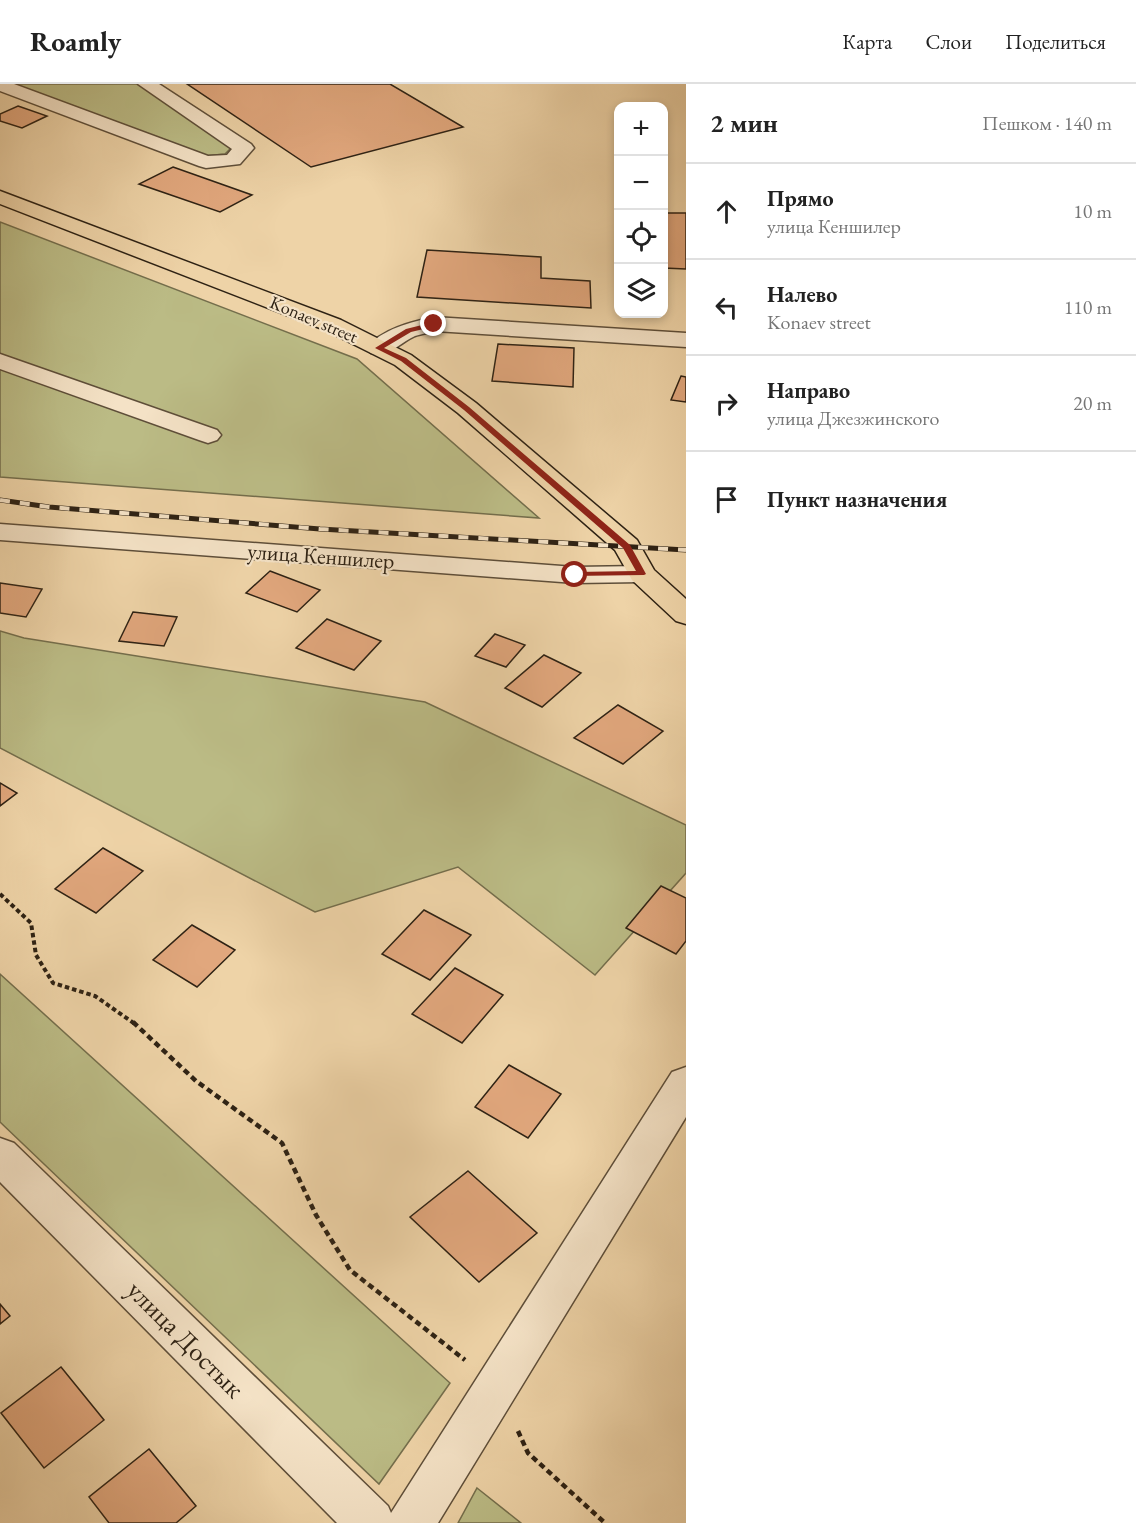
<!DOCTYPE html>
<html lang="ru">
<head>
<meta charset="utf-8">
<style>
  :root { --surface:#fff; --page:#f6f6f6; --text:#222; --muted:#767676; --line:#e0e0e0 }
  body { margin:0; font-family:"EB Garamond",serif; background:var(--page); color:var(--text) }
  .controls { position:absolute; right:18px; top:18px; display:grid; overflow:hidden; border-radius:12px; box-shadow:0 3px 9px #0003 }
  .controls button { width:54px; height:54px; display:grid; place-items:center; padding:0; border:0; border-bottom:2px solid var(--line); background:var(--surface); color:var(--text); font:30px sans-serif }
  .stop { position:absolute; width:18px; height:18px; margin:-14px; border:4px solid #8f2418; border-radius:50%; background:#fff }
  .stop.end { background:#8f2418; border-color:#fff; box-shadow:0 2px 6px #0008 }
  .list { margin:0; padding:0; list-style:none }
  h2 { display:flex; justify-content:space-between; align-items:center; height:78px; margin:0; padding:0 24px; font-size:26px }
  h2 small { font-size:20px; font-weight:400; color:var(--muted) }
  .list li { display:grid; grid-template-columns:39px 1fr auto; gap:18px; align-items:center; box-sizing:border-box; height:96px; padding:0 24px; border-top:2px solid var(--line) }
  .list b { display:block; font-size:22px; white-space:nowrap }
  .list p { margin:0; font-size:20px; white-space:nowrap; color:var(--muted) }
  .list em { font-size:20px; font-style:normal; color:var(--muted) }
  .icon { flex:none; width:33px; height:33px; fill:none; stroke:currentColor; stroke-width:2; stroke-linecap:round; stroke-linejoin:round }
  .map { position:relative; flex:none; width:686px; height:1439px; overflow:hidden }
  header { display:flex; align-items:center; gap:36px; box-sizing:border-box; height:84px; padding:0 30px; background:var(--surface); border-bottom:2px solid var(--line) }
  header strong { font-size:28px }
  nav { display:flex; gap:33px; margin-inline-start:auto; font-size:21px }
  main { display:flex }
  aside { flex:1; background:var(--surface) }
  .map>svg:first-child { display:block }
</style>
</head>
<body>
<header>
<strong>Roamly</strong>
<nav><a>Карта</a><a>Слои</a><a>Поделиться</a></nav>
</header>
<main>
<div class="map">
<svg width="686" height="1439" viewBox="0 0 686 1439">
  <rect width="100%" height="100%" fill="#eed3a7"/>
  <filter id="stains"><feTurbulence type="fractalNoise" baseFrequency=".00333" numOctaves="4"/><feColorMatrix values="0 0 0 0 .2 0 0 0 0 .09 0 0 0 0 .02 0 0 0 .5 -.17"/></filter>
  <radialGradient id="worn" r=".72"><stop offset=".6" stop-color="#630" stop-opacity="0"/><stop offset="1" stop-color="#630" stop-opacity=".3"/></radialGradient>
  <path fill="#bbbb85" stroke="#746e4c" stroke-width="1.5" d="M 15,0 L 142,0 L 231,64 L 225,70 L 204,72 L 54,15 L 14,3 Z
    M 0,138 L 357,275 L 539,434 L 0,393 Z
    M 0,547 L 24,554 L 425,618 L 686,741 L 686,789 L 595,891 L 458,783 L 315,828 L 0,664 Z
    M 0,890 L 450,1299 L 379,1400 L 0,1038 Z
    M 477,1404 L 521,1439 L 458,1439 Z"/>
  <path fill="#e1a77d" stroke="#2e2214" stroke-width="1.5" d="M 187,0 L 390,0 L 463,43 L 311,83 Z
    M 18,22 L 47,32 L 22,44 L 0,37 L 0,30 Z
    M 173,83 L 252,111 L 220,128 L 139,100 Z
    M 664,129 L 686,129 L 686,185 L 664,184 Z
    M 427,166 L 541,173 L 541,194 L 590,197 L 591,224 L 417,213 Z
    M 498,260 L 574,264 L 573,303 L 492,297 Z
    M 681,292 L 686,293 L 686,318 L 671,316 Z
    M 270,487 L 320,506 L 297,528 L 246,509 Z
    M 0,499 L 42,505 L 26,533 L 0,529 Z
    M 133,528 L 177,533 L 164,562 L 119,557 Z
    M 327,535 L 381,557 L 354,586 L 296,564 Z
    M 495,550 L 525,561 L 506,583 L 475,572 Z
    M 544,571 L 581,589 L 542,623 L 505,604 Z
    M 618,621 L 663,647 L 623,680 L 574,654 Z
    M 0,699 L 17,709 L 0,722 Z
    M 103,764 L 143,787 L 96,829 L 55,805 Z
    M 661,802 L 686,814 L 686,857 L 676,870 L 626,844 Z
    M 424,826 L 471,851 L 430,896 L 382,870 Z
    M 192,841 L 235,866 L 197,903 L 153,876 Z
    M 455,884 L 503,911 L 462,959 L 412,930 Z
    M 509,981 L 561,1010 L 528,1054 L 475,1023 Z
    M 468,1087 L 537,1149 L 479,1198 L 410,1133 Z
    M 0,1220 L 10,1232 L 0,1240 Z
    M 61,1283 L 104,1336 L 44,1384 L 1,1329 Z
    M 149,1365 L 196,1422 L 176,1439 L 109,1439 L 89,1413 Z"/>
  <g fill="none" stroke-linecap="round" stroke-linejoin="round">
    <g stroke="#5e4e39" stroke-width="3">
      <path id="minor" d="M 0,0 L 14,0 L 208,72 L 227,71 L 232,65 L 138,0 L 159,0 L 251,60 L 254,64 L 240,80 L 206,84 L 199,82 L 0,7 Z
        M 434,233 L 686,249 L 686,263 L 435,247 C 428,249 421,250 415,252 C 400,259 389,273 371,269 L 367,264 C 381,245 412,238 434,233 Z
        M 0,270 L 217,346 L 221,351 L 217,356 L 208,359 L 199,356 L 0,285 Z
        M 0,440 L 575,483 L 642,482 L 652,484 L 656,490 L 652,496 L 642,498 L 575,499 L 0,456 Z
        M 686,983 L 686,1033 L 438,1439 L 337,1439 L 0,1098 L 0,1054 L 14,1059 L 388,1422 L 391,1429 L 672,988 Z"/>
    </g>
    <g stroke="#2e2214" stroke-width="3">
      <path id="major" d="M 0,107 L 341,236 L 411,271 L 476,319 L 637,456 L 654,486 L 686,515 L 686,540 L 676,537 L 632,496 L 615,466 L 458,329 L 395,281 L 325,246 L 0,120 Z"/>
    </g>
    <path stroke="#2e2214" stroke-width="4" stroke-dasharray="4.5 3" stroke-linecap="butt" d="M 0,810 L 31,839 L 36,871 L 53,899 L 95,912 L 135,940"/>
    <path stroke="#2e2214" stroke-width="4.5" stroke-dasharray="6 4" stroke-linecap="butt" d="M 133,938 L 196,997 L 282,1059 L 316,1131 L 350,1186 L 465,1276
      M 518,1347 L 528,1369 L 605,1439"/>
    <use href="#minor" fill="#f4e2c6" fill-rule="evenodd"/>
    <use href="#major" fill="#eed3a7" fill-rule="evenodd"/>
    <g stroke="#2e2214" stroke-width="5">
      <path id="rail" d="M 0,416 L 49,423 L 320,445 L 686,466"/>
    </g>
    <use href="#rail" stroke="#f4e2c6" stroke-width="4" stroke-dasharray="10" stroke-linecap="butt"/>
  </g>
  <path fill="#8f2418" d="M 434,238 L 436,242 L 411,248 L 384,264 L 406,274 L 469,323 L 630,461 L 646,490 L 644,491 L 572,492 L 572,489 L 575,488 L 636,487 L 623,464 L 464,326 L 401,277 L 375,264 L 406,245 Z"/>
  <g text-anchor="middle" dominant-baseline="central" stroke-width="4.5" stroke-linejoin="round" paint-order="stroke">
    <g font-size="18" fill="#2e2214" stroke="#f4e2c6">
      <text transform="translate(314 235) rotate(23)">Konaev street</text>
    </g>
    <g font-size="22" fill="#2e2214" stroke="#f4e2c6">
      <text transform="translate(321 472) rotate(4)">улица Кеншилер</text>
    </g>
    <g font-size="27" fill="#2e2214" stroke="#f4e2c6">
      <text transform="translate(186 1255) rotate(45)">улица Достык</text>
    </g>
  </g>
  <rect width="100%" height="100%" filter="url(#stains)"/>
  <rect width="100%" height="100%" fill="url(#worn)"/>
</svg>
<div class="controls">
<button>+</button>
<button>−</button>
<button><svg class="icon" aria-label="locate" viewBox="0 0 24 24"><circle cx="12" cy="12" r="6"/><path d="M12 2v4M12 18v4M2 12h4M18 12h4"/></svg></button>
<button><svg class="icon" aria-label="layers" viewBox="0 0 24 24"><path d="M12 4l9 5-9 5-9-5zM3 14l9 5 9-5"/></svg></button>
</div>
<div class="stop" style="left:575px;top:491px"></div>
<div class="stop end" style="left:434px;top:240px"></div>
</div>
<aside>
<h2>2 мин<small>Пешком · 140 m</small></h2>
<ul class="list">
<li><svg class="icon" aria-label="ahead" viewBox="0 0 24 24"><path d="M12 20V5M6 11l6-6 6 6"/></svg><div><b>Прямо</b><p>улица Кеншилер</p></div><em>10 m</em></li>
<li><svg class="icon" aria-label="left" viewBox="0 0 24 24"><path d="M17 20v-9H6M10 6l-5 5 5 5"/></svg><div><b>Налево</b><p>Konaev street</p></div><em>110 m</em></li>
<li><svg class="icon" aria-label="right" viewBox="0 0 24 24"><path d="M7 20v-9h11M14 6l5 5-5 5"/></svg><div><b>Направо</b><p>улица Джезжинского</p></div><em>20 m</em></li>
<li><svg class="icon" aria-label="arrive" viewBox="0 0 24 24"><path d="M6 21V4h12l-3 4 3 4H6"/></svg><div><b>Пункт назначения</b></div></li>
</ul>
</aside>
</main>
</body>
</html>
